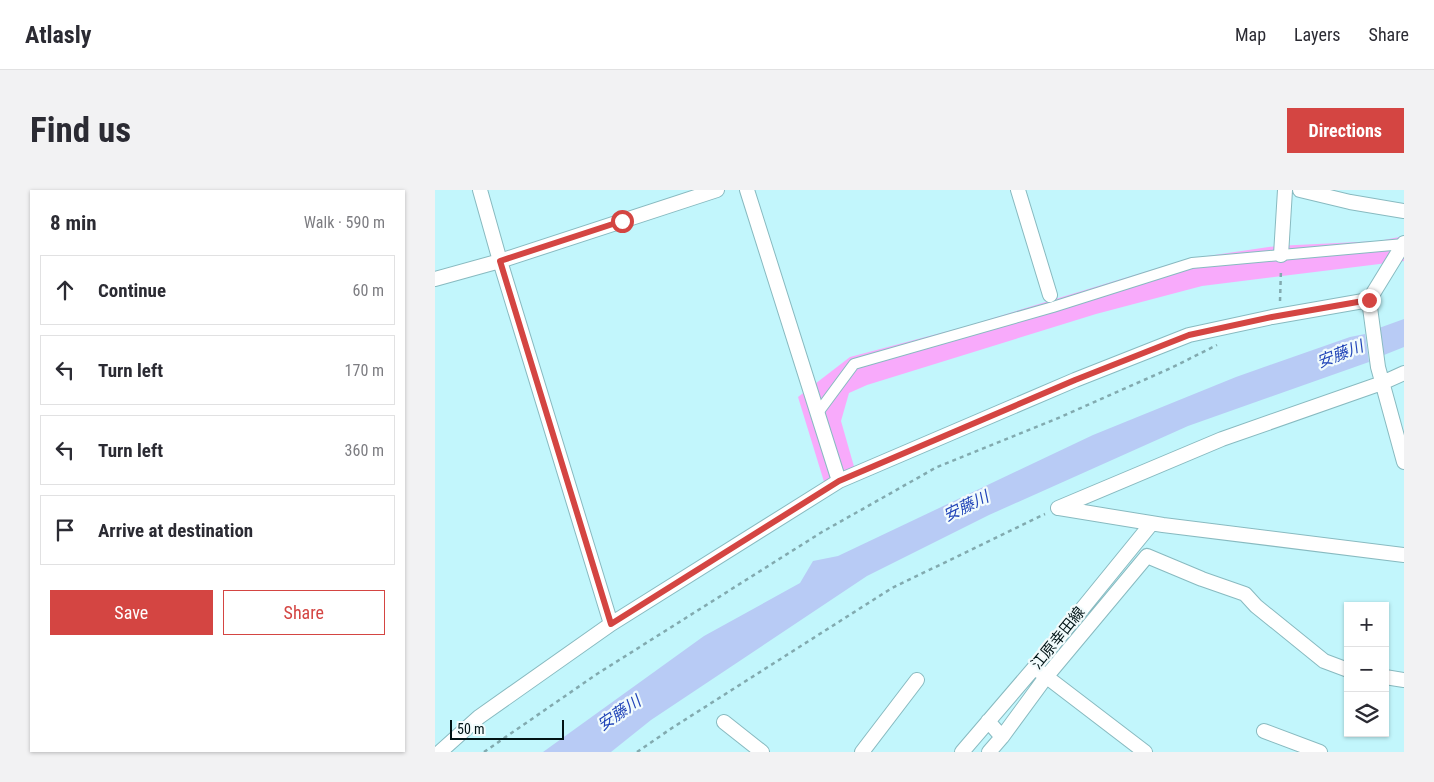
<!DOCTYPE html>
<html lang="en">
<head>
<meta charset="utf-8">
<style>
  :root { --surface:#fff; --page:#f2f2f3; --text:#2b2b33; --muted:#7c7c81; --line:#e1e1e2; --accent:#d44542 }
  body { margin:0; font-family:"Roboto Condensed","Noto Sans JP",sans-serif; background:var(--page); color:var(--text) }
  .controls { position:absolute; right:15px; bottom:15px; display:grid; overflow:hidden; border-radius:0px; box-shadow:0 1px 4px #0004 }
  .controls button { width:45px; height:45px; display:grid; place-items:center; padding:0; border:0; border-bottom:1px solid var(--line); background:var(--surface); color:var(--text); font:25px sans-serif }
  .scale { position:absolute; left:15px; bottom:12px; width:114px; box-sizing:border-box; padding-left:5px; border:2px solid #011315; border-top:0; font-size:14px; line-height:18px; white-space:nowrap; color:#011315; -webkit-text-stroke:4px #f1fbfc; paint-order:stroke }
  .stop { position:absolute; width:15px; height:15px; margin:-11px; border:4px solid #d44542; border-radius:50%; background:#fff }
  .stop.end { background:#d44542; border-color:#fff; box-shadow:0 1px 5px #0008 }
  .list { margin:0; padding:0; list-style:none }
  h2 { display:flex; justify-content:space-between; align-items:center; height:65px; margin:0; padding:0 20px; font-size:21px }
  h2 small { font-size:16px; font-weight:400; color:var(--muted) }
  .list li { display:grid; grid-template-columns:32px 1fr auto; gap:15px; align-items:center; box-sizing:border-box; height:70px; margin:0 10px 10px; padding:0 10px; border:1px solid var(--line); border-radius:0px }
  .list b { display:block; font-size:19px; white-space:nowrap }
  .list em { font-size:16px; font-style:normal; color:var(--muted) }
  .actions { display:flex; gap:10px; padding:15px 20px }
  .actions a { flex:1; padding:11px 0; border:1px solid var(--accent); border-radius:0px; text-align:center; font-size:18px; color:var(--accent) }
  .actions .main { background:var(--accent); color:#fff }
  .icon { flex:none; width:28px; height:28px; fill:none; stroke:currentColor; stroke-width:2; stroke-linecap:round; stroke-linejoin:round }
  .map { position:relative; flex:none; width:969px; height:562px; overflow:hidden; border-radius:0px }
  header { display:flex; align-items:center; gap:30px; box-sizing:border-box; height:70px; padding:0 25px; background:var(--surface); border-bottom:1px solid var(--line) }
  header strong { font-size:24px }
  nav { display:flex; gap:28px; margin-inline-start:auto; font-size:18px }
  .intro { display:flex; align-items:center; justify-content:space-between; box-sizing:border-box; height:120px; padding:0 30px }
  h1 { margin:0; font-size:35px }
  .button { padding:12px 22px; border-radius:0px; background:var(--accent); color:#fff; font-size:18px; font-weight:700 }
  main { display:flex; gap:30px; padding:0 30px }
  aside { flex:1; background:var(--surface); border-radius:0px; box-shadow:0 1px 4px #0004 }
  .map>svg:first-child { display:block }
</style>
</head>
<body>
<header>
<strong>Atlasly</strong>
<nav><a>Map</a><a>Layers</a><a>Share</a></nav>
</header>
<div class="intro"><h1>Find us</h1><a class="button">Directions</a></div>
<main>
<aside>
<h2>8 min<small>Walk · 590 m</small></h2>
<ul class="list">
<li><svg class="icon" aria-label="ahead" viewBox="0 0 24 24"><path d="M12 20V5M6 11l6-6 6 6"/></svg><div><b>Continue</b></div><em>60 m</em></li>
<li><svg class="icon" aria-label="left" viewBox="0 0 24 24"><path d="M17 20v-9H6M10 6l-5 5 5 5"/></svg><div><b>Turn left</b></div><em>170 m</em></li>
<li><svg class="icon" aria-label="left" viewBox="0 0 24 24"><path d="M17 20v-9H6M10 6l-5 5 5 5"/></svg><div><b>Turn left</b></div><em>360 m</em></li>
<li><svg class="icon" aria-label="arrive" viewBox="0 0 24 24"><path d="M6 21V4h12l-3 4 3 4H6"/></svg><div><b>Arrive at destination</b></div></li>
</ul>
<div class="actions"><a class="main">Save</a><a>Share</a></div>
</aside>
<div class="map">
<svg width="969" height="562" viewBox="0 0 969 562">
  <rect width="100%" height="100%" fill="#c2f6fc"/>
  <path fill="#f8aafb" d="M 969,46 L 969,71 L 767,96 L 661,124 L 432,195 L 414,203 L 406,231 L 420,280 L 390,295 L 363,207 L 415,167 L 532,136 L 752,69 L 841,56 L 944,51 Z"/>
  <path fill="#b8cbf5" d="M 969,129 L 969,157 L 949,165 L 944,138 Z
    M 930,144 L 934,172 L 753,236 L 554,325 L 432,386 L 216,530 L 176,562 L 108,562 L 269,446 L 365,393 L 378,371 L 403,366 L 658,245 L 801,187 L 915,147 Z"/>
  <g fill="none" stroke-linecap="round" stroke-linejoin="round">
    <g stroke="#88bac0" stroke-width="12">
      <path id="pedestrian" d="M 382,224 L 419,174 L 618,117 L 757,73 L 969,54"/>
    </g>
    <g stroke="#88bac0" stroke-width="16">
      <path id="minor" d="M 45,0 L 65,71 L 176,434
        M 312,0 L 404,291
        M 583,0 L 615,105
        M 865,0 L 915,12 L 969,21
        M 969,53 L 934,110 L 943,177 L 969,272
        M 846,65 L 850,0
        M 0,89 L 65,71 L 282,0
        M 623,318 L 787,249 L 947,193 L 969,183
        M 624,318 L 728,335 L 969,365
        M 604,481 L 710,562
        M 950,487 L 969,490
        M 553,531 L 567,547 L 611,487 L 712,366 L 767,389 L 810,404 L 821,416 L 889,471 L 913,480
        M 289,532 L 327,562
        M 829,541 L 885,562
        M 5,562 L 44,527 L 176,434 L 404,291 L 640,190 L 754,145 L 837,127 L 934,110
        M 427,562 L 482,490
        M 527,562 L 599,478 L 717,333
        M 554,562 L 567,547"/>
    </g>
    <path stroke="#82aaaf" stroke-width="2.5" stroke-dasharray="4 4" stroke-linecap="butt" d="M 845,111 L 846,79
      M 49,562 L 162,484 L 387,342 L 502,277 L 621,229 L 736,178 L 782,155
      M 202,562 L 237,538 L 457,398 L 610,324"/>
    <use href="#pedestrian" stroke="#fff" stroke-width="10"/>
    <use href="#minor" stroke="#fff" stroke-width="14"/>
  </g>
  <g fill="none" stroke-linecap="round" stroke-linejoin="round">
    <path stroke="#d44542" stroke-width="6" d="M 187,31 L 65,71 L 176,434 L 404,291 L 640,190 L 754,145 L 837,127 L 934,110"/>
  </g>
  <g text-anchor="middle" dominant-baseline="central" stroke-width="4.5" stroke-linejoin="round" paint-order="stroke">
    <g font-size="15" fill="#011315" stroke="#f1fbfc">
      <text transform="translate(623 448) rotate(-51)">江原幸田線</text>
    </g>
    <g font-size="16" font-style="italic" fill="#2044b8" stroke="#f1fbfc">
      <text transform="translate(905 164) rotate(-21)">安藤川</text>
      <text transform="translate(531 316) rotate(-26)">安藤川</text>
      <text transform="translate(184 523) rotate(-34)">安藤川</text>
    </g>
  </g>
</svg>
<div class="controls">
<button>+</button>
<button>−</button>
<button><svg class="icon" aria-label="layers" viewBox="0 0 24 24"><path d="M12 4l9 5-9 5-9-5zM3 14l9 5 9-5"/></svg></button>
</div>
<div class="scale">50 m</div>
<div class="stop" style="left:187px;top:31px"></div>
<div class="stop end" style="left:934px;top:110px"></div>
</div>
</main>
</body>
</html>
